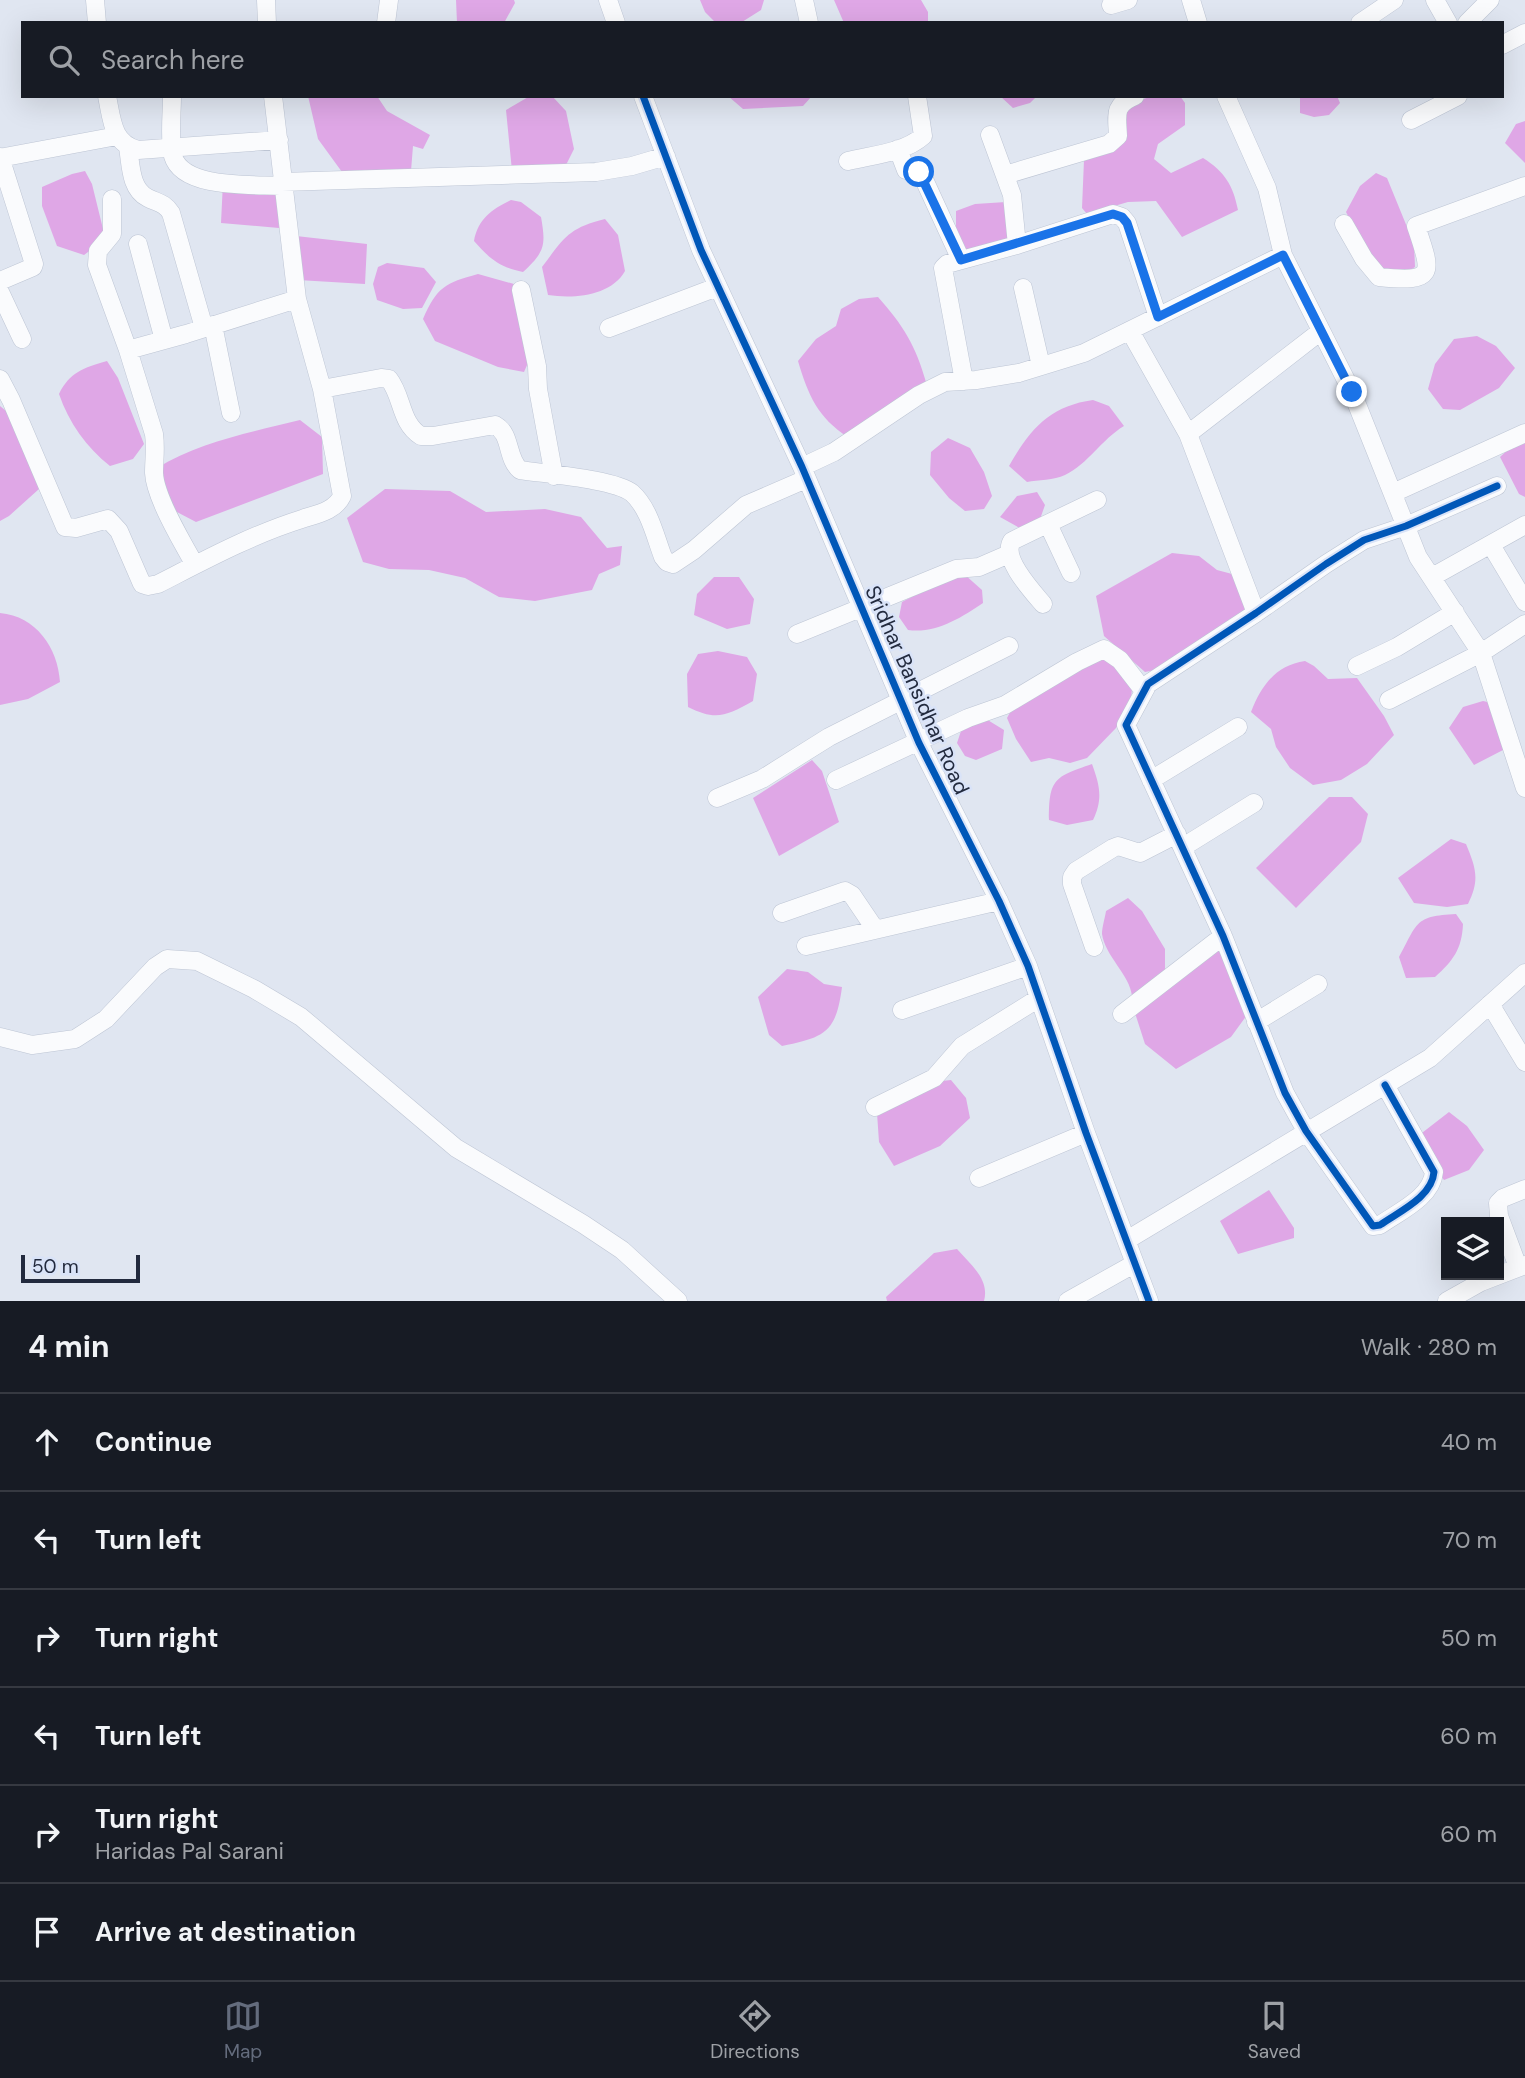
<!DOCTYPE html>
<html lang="en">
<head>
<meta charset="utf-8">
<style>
  :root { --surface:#171b24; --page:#20242c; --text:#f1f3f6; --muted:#9ea1a6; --line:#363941; --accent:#646c7d }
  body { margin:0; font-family:"DM Sans",sans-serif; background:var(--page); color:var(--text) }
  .controls { position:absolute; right:21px; bottom:21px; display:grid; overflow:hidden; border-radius:0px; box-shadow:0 7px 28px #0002 }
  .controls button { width:63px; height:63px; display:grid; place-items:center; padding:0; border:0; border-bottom:2px solid var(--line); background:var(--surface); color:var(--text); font:35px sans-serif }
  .scale { position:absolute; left:21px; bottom:18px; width:119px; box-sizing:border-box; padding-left:7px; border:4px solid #222a3e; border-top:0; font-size:19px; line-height:24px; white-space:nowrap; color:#222a3e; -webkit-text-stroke:5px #d9e3f8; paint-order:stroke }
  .stop { position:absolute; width:21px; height:21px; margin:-16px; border:5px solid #1a73e8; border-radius:50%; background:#fff }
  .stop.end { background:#1a73e8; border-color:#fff; box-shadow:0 2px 7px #0008 }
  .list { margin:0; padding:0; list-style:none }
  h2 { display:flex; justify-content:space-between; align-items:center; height:91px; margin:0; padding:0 28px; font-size:30px }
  h2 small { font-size:23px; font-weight:400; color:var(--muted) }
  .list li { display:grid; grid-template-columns:46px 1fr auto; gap:21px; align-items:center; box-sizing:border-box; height:98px; padding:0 28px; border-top:2px solid var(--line) }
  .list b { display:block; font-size:26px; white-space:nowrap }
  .list p { margin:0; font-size:23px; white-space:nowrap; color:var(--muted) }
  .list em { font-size:23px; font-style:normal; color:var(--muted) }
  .icon { flex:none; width:38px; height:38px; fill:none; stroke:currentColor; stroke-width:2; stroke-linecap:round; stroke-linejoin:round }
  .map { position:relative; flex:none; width:1525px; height:1301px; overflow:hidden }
  .search { position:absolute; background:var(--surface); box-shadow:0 7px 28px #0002; left:21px; right:21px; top:21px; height:77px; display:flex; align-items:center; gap:18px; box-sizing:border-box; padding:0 24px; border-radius:0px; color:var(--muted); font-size:26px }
  .sheet { height:679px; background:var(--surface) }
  nav { display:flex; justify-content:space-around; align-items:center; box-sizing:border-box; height:98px; border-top:2px solid var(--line); background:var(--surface); font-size:19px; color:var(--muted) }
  nav a { display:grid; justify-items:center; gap:4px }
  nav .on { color:var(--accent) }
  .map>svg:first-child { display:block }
</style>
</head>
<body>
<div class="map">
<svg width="1525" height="1301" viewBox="0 0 1525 1301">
  <rect width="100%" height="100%" fill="#e0e6f1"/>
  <path fill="#dfa7e6" d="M 456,0 L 514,0 L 515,3 L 504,23 L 457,23 Z
    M 700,0 L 764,0 L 761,10 L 742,22 L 714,21 L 705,12 Z
    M 834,0 L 921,0 L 928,12 L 928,23 L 844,23 Z
    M 308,96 L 377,96 L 387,111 L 430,135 L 423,149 L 413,146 L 411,171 L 342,172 L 318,139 Z
    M 530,96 L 552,96 L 566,111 L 574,149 L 564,169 L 512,171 L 506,110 Z
    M 728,96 L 812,96 L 803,106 L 743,109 Z
    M 1000,96 L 1037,96 L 1030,103 L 1013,108 Z
    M 1152,96 L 1180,96 L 1185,103 L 1185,125 L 1158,144 L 1154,159 L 1171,173 L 1203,158 C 1225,172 1233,185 1238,210 L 1182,237 L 1156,201 L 1128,202 L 1087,214 L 1082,208 L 1084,160 L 1124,141 L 1124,106 Z
    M 1300,96 L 1337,96 L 1340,103 L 1329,115 L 1314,117 L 1300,113 Z
    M 1525,121 L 1525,163 L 1505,143 L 1516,124 Z
    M 85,171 L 92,184 L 104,233 L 96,246 L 84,255 L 57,246 L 42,206 L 42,187 L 72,174 Z
    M 1376,173 L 1387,178 L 1414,244 L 1415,267 L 1403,275 L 1380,267 L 1365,249 L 1346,212 L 1360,186 Z
    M 223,182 L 277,188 L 279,228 L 221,223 Z
    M 511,200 L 521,202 L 541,217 C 546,245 545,252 523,272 C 499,267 490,259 474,241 C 478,219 492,209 511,200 Z
    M 1006,202 L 1012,239 L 965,250 L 956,236 L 956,211 L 975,204 Z
    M 605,219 L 618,235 L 625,271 C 611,296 574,299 548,295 L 542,267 C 564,238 568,228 605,219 Z
    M 296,236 L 367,244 L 365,284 L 298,280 Z
    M 387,263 L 424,268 L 436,282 L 422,308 L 403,309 L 377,300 L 373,284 L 378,267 Z
    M 478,274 L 514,284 L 531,356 L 524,372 L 498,367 L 435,341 L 423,319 C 437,287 445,283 478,274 Z
    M 878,297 C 903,325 916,346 926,382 L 848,437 C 818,418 808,395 798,361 L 816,339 L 836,326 L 841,309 L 859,299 Z
    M 1477,336 L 1496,346 L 1515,368 L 1499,388 L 1460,410 L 1443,409 L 1428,389 L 1435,364 L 1454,339 Z
    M 107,361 L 118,378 L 144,444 L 133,459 L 110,466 C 86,447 69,423 59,394 C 70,372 83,368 107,361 Z
    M 1093,400 L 1109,406 L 1124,426 C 1102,439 1088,464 1065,475 C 1054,480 1038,480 1027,482 L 1009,466 C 1030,429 1050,406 1093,400 Z
    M 0,406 L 11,415 L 39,489 L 9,516 L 0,521 Z
    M 300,420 L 322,437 L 323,474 L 196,522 L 175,511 L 157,468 C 199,442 252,432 300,420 Z
    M 948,438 L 970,448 L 984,472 L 992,496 L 984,509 L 965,511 L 949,498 L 930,475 L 931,452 Z
    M 1525,440 L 1525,497 L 1519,494 L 1500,457 L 1512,446 Z
    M 385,489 L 450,491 L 486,512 L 545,509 L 581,517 L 607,548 L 622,546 L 620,565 L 599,574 L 592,590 L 535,601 L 499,597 L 465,578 L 429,570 L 389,569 L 363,562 L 347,518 Z
    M 1037,492 L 1045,505 L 1039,522 L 1025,531 L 1000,517 L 1017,496 Z
    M 1172,553 L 1199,556 L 1217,570 L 1232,574 L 1247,610 L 1161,669 L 1145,672 L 1104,636 L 1096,596 Z
    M 964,574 L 982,590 L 983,603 C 961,618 935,634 908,630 L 899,617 L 902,602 L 944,580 Z
    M 714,577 L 739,577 L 754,599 L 750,624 L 727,629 L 694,615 L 697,594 Z
    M 0,613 C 36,616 58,648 60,682 L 28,699 L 0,705 Z
    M 718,651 L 747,657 L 757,674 L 753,701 C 726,716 716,721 688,707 L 687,674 L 698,654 Z
    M 1099,658 L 1114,662 L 1132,687 L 1131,702 L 1116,728 L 1087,758 L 1070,763 L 1049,758 L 1031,762 L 1016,739 L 1007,718 L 1015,703 Z
    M 1305,661 L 1314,666 L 1328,679 L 1357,678 L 1384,716 L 1394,735 L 1367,764 L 1341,780 L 1313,785 L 1290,768 L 1276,747 L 1271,729 L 1251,712 C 1261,686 1276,665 1305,661 Z
    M 1483,701 L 1492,703 L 1505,749 L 1474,765 L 1449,728 L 1463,707 Z
    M 986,719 L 1004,730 L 1002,749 L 976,760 L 965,756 L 957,743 L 962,728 Z
    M 812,760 L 822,771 L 839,822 L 779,856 L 753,798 Z
    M 1092,764 C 1100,786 1103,799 1093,820 L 1067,825 L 1049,820 C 1049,779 1054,777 1092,764 Z
    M 1329,797 L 1352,797 L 1368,814 L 1361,842 L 1296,908 L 1256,868 Z
    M 1451,839 L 1466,844 C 1476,868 1480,880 1468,904 L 1447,907 L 1414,903 L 1398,878 Z
    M 1128,898 L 1142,911 L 1165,949 L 1165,970 L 1132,996 C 1130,975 1105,956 1102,934 C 1102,927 1105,918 1106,911 Z
    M 1456,914 L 1463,924 C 1462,949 1453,961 1435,977 L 1406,978 L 1399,957 C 1418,923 1414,916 1456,914 Z
    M 1219,950 L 1247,1015 L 1231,1037 L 1176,1069 L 1145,1044 L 1135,1013 Z
    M 787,969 L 808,972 L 824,984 L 842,987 C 836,1033 825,1037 782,1046 L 769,1035 L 758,997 Z
    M 951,1080 L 966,1098 L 970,1118 L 940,1146 L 894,1166 L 879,1142 L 877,1113 L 933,1082 Z
    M 1449,1112 L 1467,1126 L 1484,1150 L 1469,1170 L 1444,1180 L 1428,1158 L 1418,1136 Z
    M 1269,1190 L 1294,1228 L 1294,1238 L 1238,1254 L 1220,1221 Z
    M 957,1249 C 970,1264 990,1279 984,1301 L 887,1301 L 886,1297 L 934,1253 Z"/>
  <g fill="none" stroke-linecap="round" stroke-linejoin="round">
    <g stroke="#bdc5d4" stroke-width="19">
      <path id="minor" d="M 95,0 L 97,23
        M 266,0 L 267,23
        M 608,0 L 616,23
        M 804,0 L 809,23
        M 1191,0 L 1198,23
        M 1435,0 L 1448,23
        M 1111,5 L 1128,0
        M 386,23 L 389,0
        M 1360,23 L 1394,0
        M 1467,23 L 1490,0
        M 1502,45 L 1525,33
        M 107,96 C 112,120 112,143 138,150 L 279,140
        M 172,96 C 172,113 169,141 173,156 C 183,190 255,184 283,186
        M 643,96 L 701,250 L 802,467 L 919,743 L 999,901 L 1028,966 L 1086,1133 L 1149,1301
        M 1226,96 L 1267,188 L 1283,255 L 1352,392 L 1418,557 L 1481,653 L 1525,788
        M 1411,120 L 1458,96
        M 128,147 C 131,165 130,189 148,198 C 158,203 165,203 171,213 L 204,328
        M 898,149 L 906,170 L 922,175 L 961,260
        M 0,157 L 34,264 L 33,267 L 0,281
        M 0,158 L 117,136
        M 848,161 C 872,155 904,153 923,136 L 917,96
        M 1005,175 L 1109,144 L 1118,136 C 1117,115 1113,105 1135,96
        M 282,182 L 596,172 L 632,166 L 666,156
        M 112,199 L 112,234 L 98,251 L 97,265 L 128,350 L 154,434 C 156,448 154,460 154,473 C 155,497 183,544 195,565
        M 1344,224 L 1364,259 L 1379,277 C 1437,283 1432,273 1416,226 L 1525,186
        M 138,244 L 164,340
        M 1017,245 L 1113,214 L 1122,217 L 1127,223 L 1158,317
        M 1023,288 L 1041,366
        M 521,290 L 537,366 L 538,389 L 554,476
        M 0,292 L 22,339
        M 213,325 L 231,413
        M 609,328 L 717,287
        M 1130,331 L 1188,434 L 1256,613
        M 128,350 L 186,334 L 297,299
        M 0,379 L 11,400 L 65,527 L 76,528 L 108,519 L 119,531 L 142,584 L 148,586 L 158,584 C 205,560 251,535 302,519 C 317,514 335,511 342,496 L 322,389 L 297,299 L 273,96
        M 964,381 L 943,268 L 947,264 L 1017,245 L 1012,195 L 990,135
        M 322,389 L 381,378 L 389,379 C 403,397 400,423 421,436 L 433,436 L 495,425 C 512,434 506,458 520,470 C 545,474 615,479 632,493 C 649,508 655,536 663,557 L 667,562 L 673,564 L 694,550 L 746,505 L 806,479
        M 1188,434 L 1321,331
        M 802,467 L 834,452 L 919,395 L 945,382 L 976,380 L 1019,373 L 1084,353 L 1283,255
        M 1393,493 L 1525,433
        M 1048,524 L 1071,573
        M 1491,545 L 1525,602
        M 1432,577 L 1525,525
        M 1043,604 C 1032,591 1001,558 1012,541 L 1097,500
        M 797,634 L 956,569 L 979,567 L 1009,554
        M 1357,666 L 1397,647 L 1455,612
        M 1389,700 L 1481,653 L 1525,624
        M 836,780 L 968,718 L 1005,705 L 1077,662 L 1104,649 L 1120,660 L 1144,691
        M 1151,780 L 1238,727
        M 717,798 L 762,779 L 829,737 L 1009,646
        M 1183,847 L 1254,803
        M 782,913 L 845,891 L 852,895 L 875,929
        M 806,946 L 999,901
        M 1094,947 L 1072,884 L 1072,877 L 1076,871 L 1113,848 L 1118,846 L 1140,853 L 1177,834
        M 1490,1004 L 1525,1062
        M 902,1010 L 1028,966
        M 1122,1014 L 1223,936
        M 1256,1022 L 1318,984
        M 0,1037 L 32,1045 L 75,1039 L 106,1019 L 155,967 L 167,959 L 197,961 L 254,989 L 301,1017 L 456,1148 L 583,1224 L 622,1250 L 678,1301
        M 1385,1085 L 1434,1172 C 1432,1197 1400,1211 1380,1225 L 1373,1226 L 1306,1131 L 1285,1093 L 1223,936 L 1126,725 L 1148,684 L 1256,613 L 1326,564 L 1364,540 L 1406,526 L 1497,486
        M 875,1107 L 934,1078 L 962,1046 L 1039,998
        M 979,1178 L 1086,1133
        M 1127,1240 L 1430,1058 L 1525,973
        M 1518,1267 L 1499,1216 L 1498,1203 L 1503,1198 L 1525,1189
        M 1068,1301 L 1134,1264
        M 1447,1301 L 1481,1282 L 1525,1265"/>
    </g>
    <use href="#minor" stroke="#fafbfd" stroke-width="18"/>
    <g stroke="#d9e3f8" stroke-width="11">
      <path id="cycleway" d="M 643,96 L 701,250 L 802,467 L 919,743 L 999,901 L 1028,966 L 1086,1133 L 1149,1301
        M 1385,1085 L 1434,1172 C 1432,1197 1400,1211 1380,1225 L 1373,1226 L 1306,1131 L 1285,1093 L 1223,936 L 1126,725 L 1148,684 L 1256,613 L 1326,564 L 1364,540 L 1406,526 L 1497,486"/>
    </g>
    <use href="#cycleway" stroke="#0057b8" stroke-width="7"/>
  </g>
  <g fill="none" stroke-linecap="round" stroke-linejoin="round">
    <path stroke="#1a73e8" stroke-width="9" d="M 919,172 L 961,260 L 1113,214 L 1122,217 L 1127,223 L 1158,317 L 1283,255 L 1352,392"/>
  </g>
  <g text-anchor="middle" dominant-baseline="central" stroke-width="5" stroke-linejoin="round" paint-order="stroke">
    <g font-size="21" fill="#222a3e" stroke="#d9e3f8">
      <text transform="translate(917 690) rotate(66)">Sridhar Bansidhar Road</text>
    </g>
  </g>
</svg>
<div class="controls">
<button><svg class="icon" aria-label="layers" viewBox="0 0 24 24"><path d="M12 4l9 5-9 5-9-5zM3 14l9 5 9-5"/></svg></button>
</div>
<div class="scale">50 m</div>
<div class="stop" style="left:919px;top:172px"></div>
<div class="stop end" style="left:1352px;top:392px"></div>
<div class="search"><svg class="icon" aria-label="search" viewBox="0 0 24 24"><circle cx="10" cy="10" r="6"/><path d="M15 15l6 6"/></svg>Search here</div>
</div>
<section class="sheet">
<h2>4 min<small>Walk · 280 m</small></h2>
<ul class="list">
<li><svg class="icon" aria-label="ahead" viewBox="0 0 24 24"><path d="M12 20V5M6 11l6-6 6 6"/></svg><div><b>Continue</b></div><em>40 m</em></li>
<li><svg class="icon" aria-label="left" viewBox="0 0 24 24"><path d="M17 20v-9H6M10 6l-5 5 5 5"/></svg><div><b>Turn left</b></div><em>70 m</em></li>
<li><svg class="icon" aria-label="right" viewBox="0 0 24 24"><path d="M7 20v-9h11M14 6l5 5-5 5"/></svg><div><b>Turn right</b></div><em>50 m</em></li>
<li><svg class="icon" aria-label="left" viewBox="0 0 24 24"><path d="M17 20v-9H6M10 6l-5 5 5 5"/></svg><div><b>Turn left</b></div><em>60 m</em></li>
<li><svg class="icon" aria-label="right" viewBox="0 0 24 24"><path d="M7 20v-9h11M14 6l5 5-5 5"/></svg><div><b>Turn right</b><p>Haridas Pal Sarani</p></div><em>60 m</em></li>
<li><svg class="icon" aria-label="arrive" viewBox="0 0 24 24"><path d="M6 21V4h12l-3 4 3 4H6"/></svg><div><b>Arrive at destination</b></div></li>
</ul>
</section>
<nav>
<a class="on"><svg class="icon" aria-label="map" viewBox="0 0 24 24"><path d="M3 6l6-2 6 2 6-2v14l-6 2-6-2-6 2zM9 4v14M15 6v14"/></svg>Map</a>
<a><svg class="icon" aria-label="directions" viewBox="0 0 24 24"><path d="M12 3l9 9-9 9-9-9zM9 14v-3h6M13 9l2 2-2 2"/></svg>Directions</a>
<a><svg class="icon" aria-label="saved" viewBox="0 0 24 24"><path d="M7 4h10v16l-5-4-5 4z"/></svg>Saved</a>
</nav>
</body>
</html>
